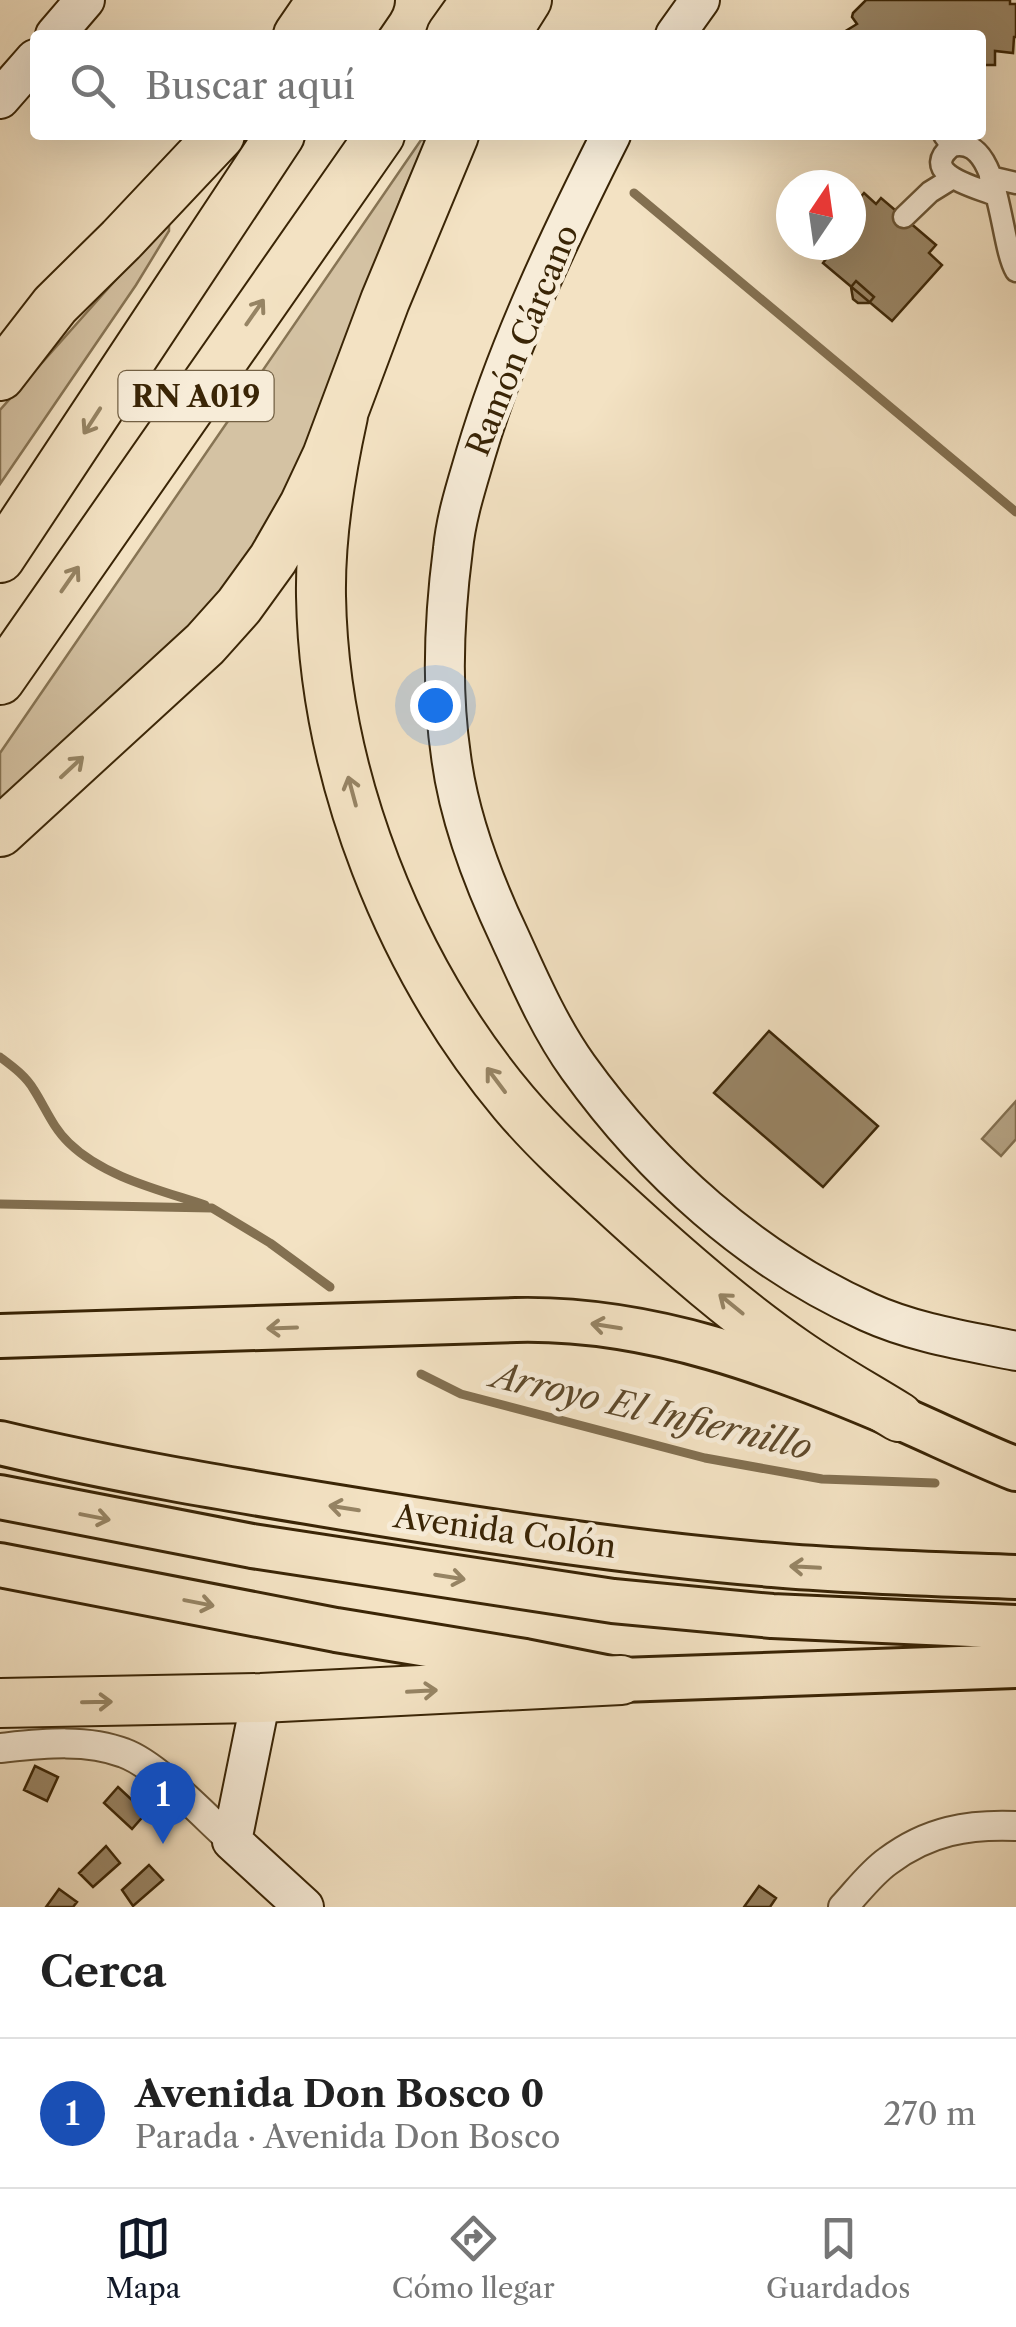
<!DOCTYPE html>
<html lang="es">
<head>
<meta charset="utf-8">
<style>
  :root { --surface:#fff; --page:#f2f2f2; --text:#222; --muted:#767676; --line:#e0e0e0; --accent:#111827 }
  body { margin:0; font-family:"Libre Caslon Text",serif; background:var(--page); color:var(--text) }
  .compass { position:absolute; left:776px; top:170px; width:90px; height:90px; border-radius:50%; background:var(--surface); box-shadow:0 10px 40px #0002; rotate:13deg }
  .you { position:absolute; left:435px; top:705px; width:35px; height:35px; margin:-25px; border:8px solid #fff; border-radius:50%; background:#1a73e8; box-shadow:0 0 0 15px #1a73e833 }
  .badge { display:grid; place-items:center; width:65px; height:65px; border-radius:50%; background:var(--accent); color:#fff; font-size:32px; font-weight:700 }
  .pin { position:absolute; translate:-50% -82px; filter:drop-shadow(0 2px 5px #0008) }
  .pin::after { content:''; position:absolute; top:52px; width:35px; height:30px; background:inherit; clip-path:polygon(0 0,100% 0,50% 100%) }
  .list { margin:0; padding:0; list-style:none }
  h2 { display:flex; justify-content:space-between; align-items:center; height:130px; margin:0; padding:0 40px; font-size:42px }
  h2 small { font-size:32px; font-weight:400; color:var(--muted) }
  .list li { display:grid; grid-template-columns:65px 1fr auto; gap:30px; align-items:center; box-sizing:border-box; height:150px; padding:0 40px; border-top:2px solid var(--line) }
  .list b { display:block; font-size:38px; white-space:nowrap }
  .list p { margin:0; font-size:32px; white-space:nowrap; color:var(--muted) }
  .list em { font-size:32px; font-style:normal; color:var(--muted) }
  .icon { flex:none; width:55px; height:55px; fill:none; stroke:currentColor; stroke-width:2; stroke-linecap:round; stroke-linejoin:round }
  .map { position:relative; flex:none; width:1016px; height:1907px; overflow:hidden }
  .search { position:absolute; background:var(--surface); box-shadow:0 10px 40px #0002; left:30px; right:30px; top:30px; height:110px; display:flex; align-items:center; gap:25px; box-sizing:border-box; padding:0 35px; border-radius:10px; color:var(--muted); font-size:38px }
  .sheet { height:280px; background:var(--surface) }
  nav { display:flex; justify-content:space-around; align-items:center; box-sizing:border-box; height:140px; border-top:2px solid var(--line); background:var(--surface); font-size:28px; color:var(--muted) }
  nav a { display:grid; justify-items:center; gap:5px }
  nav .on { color:var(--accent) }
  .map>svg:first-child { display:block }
</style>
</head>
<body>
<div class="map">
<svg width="1016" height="1907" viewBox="0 0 1016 1907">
  <rect width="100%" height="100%" fill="#f3e2c3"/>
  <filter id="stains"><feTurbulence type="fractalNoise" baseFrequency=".002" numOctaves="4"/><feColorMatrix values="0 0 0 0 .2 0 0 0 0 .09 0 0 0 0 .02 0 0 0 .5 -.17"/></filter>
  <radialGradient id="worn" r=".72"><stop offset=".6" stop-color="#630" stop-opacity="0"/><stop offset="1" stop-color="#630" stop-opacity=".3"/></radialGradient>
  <path fill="#d4c2a3" stroke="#877454" stroke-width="2.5" d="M 421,140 L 424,140 L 425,144 L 402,195 L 308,460 L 237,587 L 0,810 L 0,753 Z
    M 169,225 L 169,231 L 136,285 L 0,484 L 0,410 L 136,257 Z"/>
  <path fill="#b4a283" stroke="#837051" stroke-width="2.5" d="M 1016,1101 L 1016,1139 L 1001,1156 L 982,1139 Z"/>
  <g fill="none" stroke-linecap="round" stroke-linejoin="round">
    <path stroke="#837051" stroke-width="9" d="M 634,193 L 1016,512
      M 0,1057 C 12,1066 26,1076 34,1090 C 45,1107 53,1128 69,1143 C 104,1177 160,1190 205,1205
      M 0,1204 L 212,1208 L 270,1243 L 330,1287
      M 421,1374 L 461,1394 L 705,1458 L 822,1479 L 935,1483"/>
  </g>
  <path fill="#9a8768" stroke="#3a2506" stroke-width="2.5" d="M 866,0 L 1010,0 L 1010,4 L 1016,4 L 1016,37 L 1014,37 L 1013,53 L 995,51 L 995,65 L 981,65 L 981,35 L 839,35 L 857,24 L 852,17 L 853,13 Z
    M 864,193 L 876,204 L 881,198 L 936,245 L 929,253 L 942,265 L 892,321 L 823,263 L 826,259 L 815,249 L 819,245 L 851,245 L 851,208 Z
    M 856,281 L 874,297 L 869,303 L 858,303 L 853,299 L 851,287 Z
    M 769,1031 L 878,1126 L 823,1187 L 714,1093 Z
    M 35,1766 L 58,1777 L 47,1801 L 24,1790 Z
    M 118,1787 L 146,1813 L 132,1829 L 104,1803 Z
    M 106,1846 L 120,1863 L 93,1887 L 79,1873 Z
    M 149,1865 L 163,1880 L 133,1906 L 122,1890 Z
    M 759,1886 L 776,1898 L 770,1907 L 744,1907 Z
    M 59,1889 L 77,1902 L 73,1907 L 46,1907 Z"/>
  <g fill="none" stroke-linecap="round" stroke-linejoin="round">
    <g stroke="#685435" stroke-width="25">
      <path id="pedestrian" d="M 944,135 L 952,146 C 1001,133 999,243 1016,271
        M 952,146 C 917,174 976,187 995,195
        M 990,177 L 1016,183
        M 904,217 L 930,192 L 951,179"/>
    </g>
    <g stroke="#685435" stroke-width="32">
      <path id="minor" d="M 0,1748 C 39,1744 86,1738 124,1753 C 157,1765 204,1816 232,1841
        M 843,1907 C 857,1892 871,1873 888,1861 C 928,1831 968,1824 1016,1826"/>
    </g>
    <g stroke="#3a2506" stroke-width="42">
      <path id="secondary" d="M 55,35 L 85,0
        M 675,35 L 700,0
        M 0,99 L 35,59
        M 611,135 C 560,236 508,345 476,453 C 467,484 456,517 453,549 C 444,618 441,688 451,756 C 459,819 483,881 510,938 C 530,982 550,1028 578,1067 C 652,1170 752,1260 868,1312 C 914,1333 967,1341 1016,1351
        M 261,1698 L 232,1841 L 304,1907"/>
    </g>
    <g stroke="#3a2506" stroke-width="48">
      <path id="primary" d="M 0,1336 L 516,1320 C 650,1317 777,1365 898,1417 C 937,1434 976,1453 1016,1469
        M 0,1443 C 113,1470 228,1489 344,1508 C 486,1531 629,1553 773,1565 C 854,1572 935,1574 1016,1577
        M 0,1497 L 252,1546 L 613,1601 L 772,1616 L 1016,1627
        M 0,1565 L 336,1630 L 525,1661 L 621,1680 L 1016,1666"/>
    </g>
    <g stroke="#3a2506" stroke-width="52">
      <path id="motorway" d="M 298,35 L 322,0
        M 346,35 L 370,0
        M 451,35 L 476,0
        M 505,35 L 527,0
        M 0,376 L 55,305 L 121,240 L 220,135
        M 343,416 C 330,475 320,535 321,596 C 324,775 399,966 514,1103 C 546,1141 584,1175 621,1209 C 677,1260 734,1310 796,1353 C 829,1376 865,1396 899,1417
        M 0,558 L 280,135
        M 0,680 L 380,135
        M 0,832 L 205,644 L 239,606 L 273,559 L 304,505 L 327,456 L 385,301 L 454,135
        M 0,1703 L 261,1698 L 621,1680"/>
    </g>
    <use href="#pedestrian" stroke="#f7ecd8" stroke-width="20"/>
    <use href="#minor" stroke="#f7ecd8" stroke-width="28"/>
    <use href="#secondary" stroke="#f7ecd8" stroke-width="38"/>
    <use href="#primary" stroke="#f3e2c3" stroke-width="42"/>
    <use href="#motorway" stroke="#f3e2c3" stroke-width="48"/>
  </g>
  <defs><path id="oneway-shaft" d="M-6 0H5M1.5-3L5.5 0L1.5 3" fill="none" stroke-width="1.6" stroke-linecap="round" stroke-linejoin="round" transform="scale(2.5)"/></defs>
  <g stroke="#968464">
    <use href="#oneway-shaft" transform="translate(255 312) rotate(-55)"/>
    <use href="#oneway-shaft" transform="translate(92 421) rotate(123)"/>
    <use href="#oneway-shaft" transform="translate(70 579) rotate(-55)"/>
    <use href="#oneway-shaft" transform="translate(72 767) rotate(-43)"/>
    <use href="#oneway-shaft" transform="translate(352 791) rotate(-105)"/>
    <use href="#oneway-shaft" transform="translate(496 1080) rotate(-127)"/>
    <use href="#oneway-shaft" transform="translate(731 1304) rotate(-141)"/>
    <use href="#oneway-shaft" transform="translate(606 1326) rotate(-171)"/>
    <use href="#oneway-shaft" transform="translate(282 1328) rotate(178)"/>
    <use href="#oneway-shaft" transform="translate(344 1508) rotate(-171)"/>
    <use href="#oneway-shaft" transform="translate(95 1517) rotate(11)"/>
    <use href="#oneway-shaft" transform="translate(805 1567) rotate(-177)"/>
    <use href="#oneway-shaft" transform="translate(450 1577) rotate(9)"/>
    <use href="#oneway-shaft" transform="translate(199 1603) rotate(11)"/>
    <use href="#oneway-shaft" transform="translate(422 1691) rotate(-3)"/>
    <use href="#oneway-shaft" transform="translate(97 1702) rotate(-1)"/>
  </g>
  <g text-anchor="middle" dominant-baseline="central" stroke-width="10" stroke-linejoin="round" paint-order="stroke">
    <rect fill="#f7ecd8" stroke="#736145" stroke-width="2.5" x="118.5" y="371" width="155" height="50" rx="8"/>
    <g font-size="30" font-weight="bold" fill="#3a2506">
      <text x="196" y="396">RN A019</text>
    </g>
    <g font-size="32" fill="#3a2506" stroke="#f7ecd8">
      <text transform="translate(522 340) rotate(-68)">Ramón Cárcano</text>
      <text transform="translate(505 1531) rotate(8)">Avenida Colón</text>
    </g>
    <g font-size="35" font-style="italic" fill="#5f4a2c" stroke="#f7ecd8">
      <text transform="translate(652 1411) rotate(13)">Arroyo El Infiernillo</text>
    </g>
  </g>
  <rect width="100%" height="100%" filter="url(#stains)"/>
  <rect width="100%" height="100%" fill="url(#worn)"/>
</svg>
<svg class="compass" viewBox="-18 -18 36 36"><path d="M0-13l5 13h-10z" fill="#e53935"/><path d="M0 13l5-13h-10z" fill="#767676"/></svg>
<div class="you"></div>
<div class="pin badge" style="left:163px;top:1844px;background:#1a4fb4">1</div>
<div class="search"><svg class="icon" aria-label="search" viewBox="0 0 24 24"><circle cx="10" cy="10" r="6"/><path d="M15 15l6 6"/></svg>Buscar aquí</div>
</div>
<section class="sheet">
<h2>Cerca<small></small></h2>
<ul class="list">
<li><span class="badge" style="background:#1a4fb4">1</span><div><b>Avenida Don Bosco 0</b><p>Parada · Avenida Don Bosco</p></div><em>270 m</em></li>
</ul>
</section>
<nav>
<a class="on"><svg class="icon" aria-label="map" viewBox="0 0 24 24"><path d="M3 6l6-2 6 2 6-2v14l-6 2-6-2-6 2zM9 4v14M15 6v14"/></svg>Mapa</a>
<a><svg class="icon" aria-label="directions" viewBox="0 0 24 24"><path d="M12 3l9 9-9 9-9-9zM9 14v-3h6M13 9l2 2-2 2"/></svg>Cómo llegar</a>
<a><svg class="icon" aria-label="saved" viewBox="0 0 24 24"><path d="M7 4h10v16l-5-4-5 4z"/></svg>Guardados</a>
</nav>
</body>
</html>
